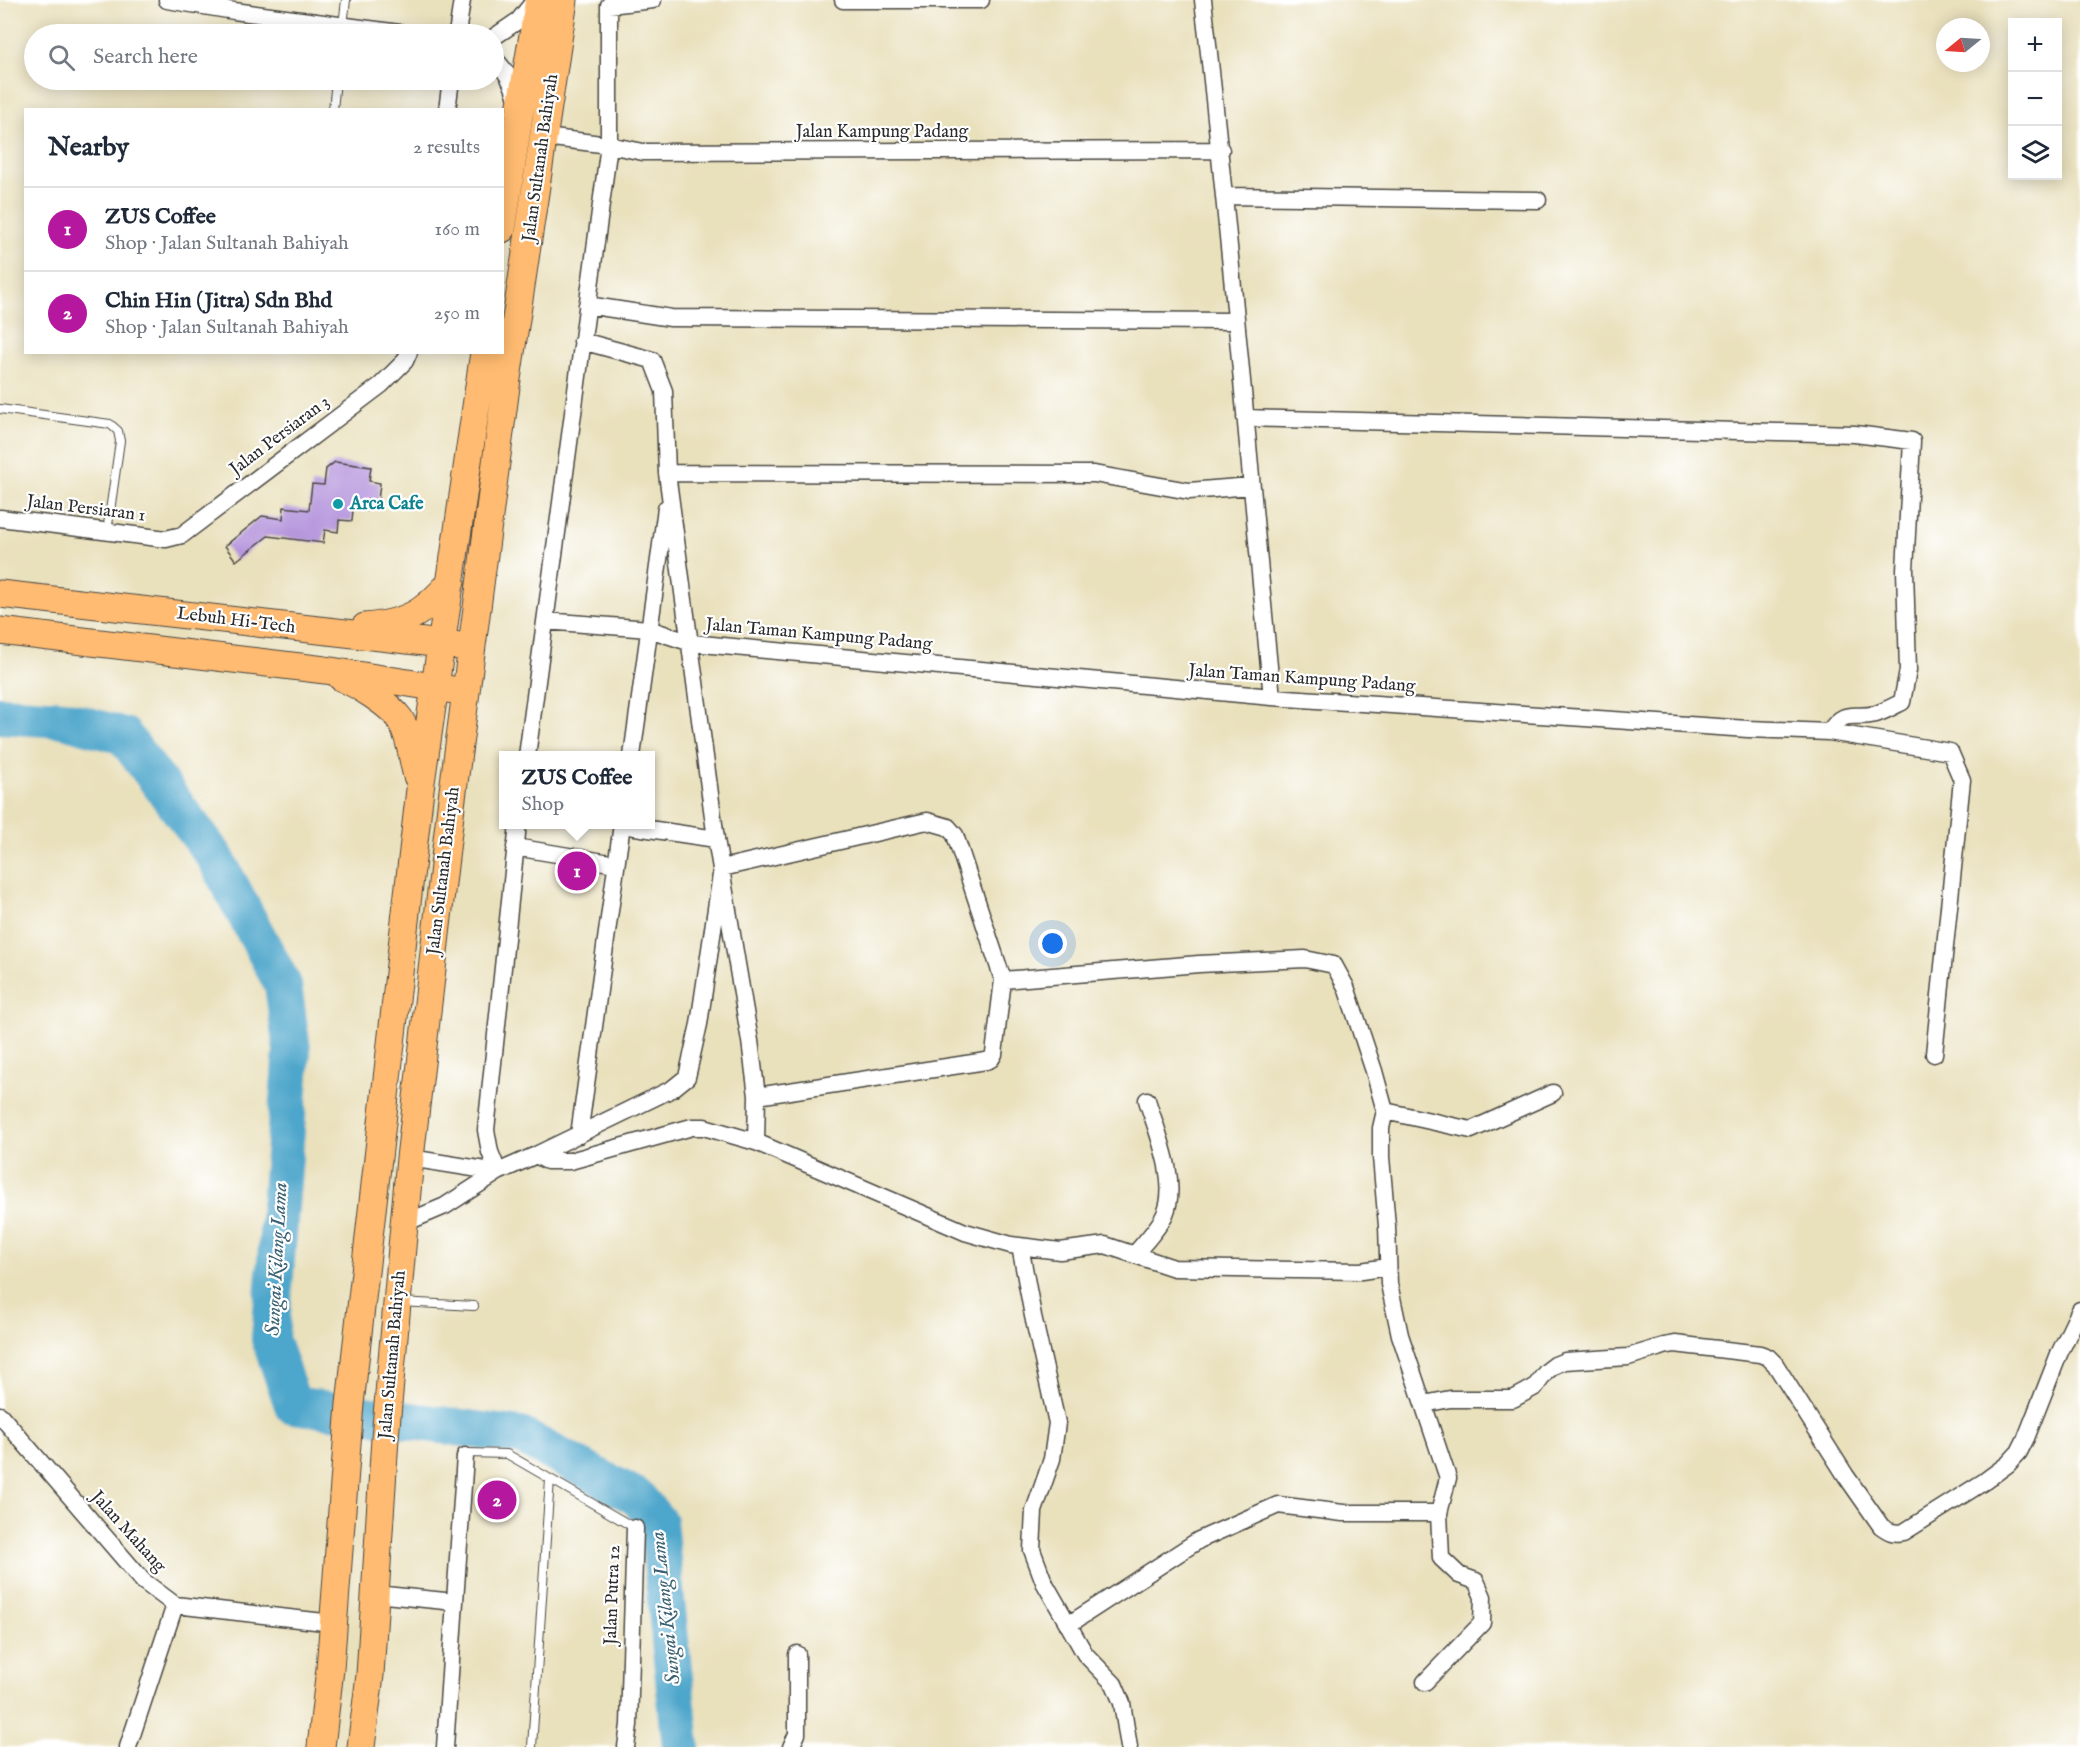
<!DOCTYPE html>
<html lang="en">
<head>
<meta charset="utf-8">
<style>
  :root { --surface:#fff; --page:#f6f6f7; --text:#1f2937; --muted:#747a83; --line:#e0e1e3; --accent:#b5179e }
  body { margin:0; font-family:"IM FELL English",serif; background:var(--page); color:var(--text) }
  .controls { position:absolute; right:18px; top:18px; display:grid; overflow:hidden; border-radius:0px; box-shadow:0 3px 15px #0003 }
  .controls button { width:54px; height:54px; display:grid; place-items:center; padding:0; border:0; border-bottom:2px solid var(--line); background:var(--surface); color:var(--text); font:30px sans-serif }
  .compass { position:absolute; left:1936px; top:18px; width:54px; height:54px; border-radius:50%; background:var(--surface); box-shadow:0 3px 15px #0003; rotate:252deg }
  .you { position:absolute; left:1053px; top:944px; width:21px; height:21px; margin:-15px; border:4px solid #fff; border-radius:50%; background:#1a73e8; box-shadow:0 0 0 9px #1a73e833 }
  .badge { display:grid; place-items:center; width:39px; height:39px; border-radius:50%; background:var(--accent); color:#fff; font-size:20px; font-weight:700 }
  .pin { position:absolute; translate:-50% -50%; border:3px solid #fff; box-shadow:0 2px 6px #0006 }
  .popup { position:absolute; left:499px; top:751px; width:156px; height:78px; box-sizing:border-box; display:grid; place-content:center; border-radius:0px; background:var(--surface); filter:drop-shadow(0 2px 4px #0005); font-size:20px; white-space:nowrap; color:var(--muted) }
  .popup b { font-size:22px; color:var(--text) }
  .popup::after { content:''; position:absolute; left:50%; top:100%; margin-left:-12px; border:12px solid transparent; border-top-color:var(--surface) }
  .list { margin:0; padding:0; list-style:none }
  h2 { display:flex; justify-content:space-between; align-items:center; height:78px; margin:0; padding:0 24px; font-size:26px }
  h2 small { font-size:20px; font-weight:400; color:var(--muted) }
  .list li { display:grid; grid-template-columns:39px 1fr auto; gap:18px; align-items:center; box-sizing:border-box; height:84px; padding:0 24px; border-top:2px solid var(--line) }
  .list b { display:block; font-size:22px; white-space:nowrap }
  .list p { margin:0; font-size:20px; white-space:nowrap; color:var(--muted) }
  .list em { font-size:20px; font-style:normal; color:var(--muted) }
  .icon { flex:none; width:33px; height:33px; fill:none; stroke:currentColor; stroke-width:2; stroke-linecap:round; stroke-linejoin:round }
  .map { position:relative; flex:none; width:2080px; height:1747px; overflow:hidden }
  .search { position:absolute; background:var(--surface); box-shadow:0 3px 15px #0003; left:24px; top:24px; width:480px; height:66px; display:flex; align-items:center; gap:15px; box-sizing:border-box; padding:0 21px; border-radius:33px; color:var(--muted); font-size:22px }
  .panel { position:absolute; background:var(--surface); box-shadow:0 3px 15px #0003; left:24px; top:108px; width:480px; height:246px; border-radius:0px }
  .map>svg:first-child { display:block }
</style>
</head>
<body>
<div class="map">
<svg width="2080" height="1747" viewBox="0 0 2080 1747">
  <rect width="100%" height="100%" fill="#fff"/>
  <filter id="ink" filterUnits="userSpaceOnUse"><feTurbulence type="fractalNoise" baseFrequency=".0167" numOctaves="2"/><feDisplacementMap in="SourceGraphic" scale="12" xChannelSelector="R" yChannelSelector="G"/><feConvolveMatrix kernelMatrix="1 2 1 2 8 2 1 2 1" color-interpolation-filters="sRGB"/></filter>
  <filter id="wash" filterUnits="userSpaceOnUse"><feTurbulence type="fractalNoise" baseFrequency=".008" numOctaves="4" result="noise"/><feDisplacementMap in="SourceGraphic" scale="24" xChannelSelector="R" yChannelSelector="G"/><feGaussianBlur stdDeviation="1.35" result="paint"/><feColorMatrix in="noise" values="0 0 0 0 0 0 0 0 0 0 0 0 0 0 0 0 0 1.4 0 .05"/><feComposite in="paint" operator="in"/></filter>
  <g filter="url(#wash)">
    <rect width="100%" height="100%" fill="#e9e0bc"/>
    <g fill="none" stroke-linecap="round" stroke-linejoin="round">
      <path stroke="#4ea6cb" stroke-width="38" d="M 0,715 L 64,719 L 124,736 L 215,857 L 283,985 L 292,1050 L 270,1339 L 293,1405 L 521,1436 L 637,1497 L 658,1522 L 681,1747"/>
    </g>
    <g id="blocks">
      <path fill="#b696dd" d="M 335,462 L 371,467 L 369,481 L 380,483 L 378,501 L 367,499 L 366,511 L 353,509 L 352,521 L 339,520 L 338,532 L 325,530 L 323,543 L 268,536 L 236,561 L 225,546 L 262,516 L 283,519 L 284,507 L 309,510 L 312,484 L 324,485 L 326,469 Z"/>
    </g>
  </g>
  <g filter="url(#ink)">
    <use href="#blocks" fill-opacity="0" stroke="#484641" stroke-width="1.5"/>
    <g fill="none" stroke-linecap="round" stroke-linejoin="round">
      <g stroke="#484641" stroke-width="10">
        <path id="lane" d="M 342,34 L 346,0
          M 333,110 L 336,80
          M 0,409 L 110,424 L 118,431 L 120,441 L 107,532
          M 400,1302 L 474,1306
          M 465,1456 L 468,1453 L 507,1454 L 635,1528
          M 532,1747 L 550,1479"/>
      </g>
      <g stroke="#484641" stroke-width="19">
        <path id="street" d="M 167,0 L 234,11 L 407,34
          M 843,0 L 981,0
          M 1203,0 C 1230,232 1249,465 1272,697
          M 457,34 L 462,0
          M 494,37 L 519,20 L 535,0
          M 494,58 C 506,71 513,82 517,100
          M 447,110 L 451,80
          M 545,137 L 609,145 L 643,152 L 1221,150
          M 1225,196 L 1538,200
          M 587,305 L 671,318 L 1236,321
          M 582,341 L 652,360 L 664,391 L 667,473 L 716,839 L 750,1041 L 757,1096 L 756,1142
          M 667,473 L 1094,474 L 1189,491 L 1251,486
          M 0,518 L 166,539 L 182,535 L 381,385 L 405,361 L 409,352
          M 545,621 L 649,629 L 691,643 L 1272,697 L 1748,729 L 1829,732 C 1846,707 1853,720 1876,714 C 1885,711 1894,706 1902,702 L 1908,670 L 1905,570 L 1912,441 L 1855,434 L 1245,418
          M 1829,732 L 1950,752 L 1962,780 L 1934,1054
          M 527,756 L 609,145 L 609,5 L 653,0
          M 632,756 L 666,508
          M 622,825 L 716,839
          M 515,847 L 616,864
          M 757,1096 L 986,1061 L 991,1059 L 994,1054 L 1003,980
          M 1385,1111 L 1471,1130 L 1553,1093
          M 579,1135 L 622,824
          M 536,1155 L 672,1089 L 687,1077 L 699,1024 L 722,868 L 927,821 L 948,827 L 955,835 L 1003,980 L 1199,964 L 1305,959 L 1334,965 L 1346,987 L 1374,1071 L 1385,1111 L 1381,1128 L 1381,1157 L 1387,1226 L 1389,1284 L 1400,1335 L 1448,1478 L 1439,1513 L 1441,1558 L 1459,1575 L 1476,1581 L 1483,1597 L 1482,1623 L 1425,1682
          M 410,1158 L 498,1172
          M 498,1172 L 490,1152 L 486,1130 L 518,824
          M 405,1223 L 445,1206 L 498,1172 L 536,1155 L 547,1161 L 570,1161 L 692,1127 L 704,1127 L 756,1142 L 965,1232 L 1011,1245 L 1060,1251 L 1105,1245 L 1174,1268 L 1361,1271 L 1388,1267
          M 1020,1246 L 1033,1316 L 1057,1423 L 1052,1459 L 1034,1511 L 1032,1550 L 1044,1582 L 1085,1654 L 1114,1684 L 1122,1703 L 1129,1747
          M 1134,1255 C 1144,1243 1159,1228 1165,1214 C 1179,1182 1157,1132 1147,1100
          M 1424,1404 L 1450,1399 L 1513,1399 L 1535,1387 L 1546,1372 L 1555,1365 L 1565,1361 L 1628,1357 L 1664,1346 L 1675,1344 L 1760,1354 L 1768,1357 L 1775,1364 L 1846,1476 L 1881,1526 C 1889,1532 1894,1534 1904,1532 L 1985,1481 L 2008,1464 L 2019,1452 L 2026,1438 L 2059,1354 L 2080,1310
          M 0,1415 L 143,1581 L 175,1605 L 333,1623
          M 375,1594 L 455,1602
          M 1068,1625 L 1199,1540 L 1278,1505 L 1343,1513 L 1439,1513
          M 128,1747 L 175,1605
          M 445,1747 L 465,1456
          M 626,1747 L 629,1725 L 635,1528
          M 791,1747 L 797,1734 L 797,1654"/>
      </g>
      <g stroke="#484641" stroke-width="29">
        <path id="primary" d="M 502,229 L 519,116 L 539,0
          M 0,594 L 460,646
          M 365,627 C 407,623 423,614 451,582
          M 0,631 L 325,670 L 453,690
          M 341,677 C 358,685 388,703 399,718 C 410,734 412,758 417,776
          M 321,1747 L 330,1669 L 350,1404 L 420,789 L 484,352
          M 361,1747 L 370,1675 L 385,1438 L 410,1158 L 451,806 L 507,379 L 564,0"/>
      </g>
      <use href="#lane" stroke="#fff" stroke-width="8"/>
      <use href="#street" stroke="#fff" stroke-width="16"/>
      <use href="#primary" stroke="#ffbb71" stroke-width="27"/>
    </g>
  </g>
  <circle fill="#0f9aa8" stroke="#fff" stroke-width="2" cx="338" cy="504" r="6"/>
  <g text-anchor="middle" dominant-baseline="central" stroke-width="4.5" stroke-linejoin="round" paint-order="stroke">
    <g font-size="18" fill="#2b2b2b" stroke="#fff">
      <text x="882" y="132">Jalan Kampung Padang</text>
      <text transform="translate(541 158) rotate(-82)">Jalan Sultanah Bahiyah</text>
      <text transform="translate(280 436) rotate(-37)">Jalan Persiaran 3</text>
      <text transform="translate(86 509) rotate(7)">Jalan Persiaran 1</text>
      <text transform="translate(236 621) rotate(7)">Lebuh Hi-Tech</text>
      <text transform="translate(819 635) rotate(5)">Jalan Taman Kampung Padang</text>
      <text transform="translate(1302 679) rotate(4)">Jalan Taman Kampung Padang</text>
      <text transform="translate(444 871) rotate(-83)">Jalan Sultanah Bahiyah</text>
      <text transform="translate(393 1355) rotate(-85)">Jalan Sultanah Bahiyah</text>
      <text transform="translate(128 1532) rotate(48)">Jalan Mahang</text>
      <text transform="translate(613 1595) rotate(-88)">Jalan Putra 12</text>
    </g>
    <g font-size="18" font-weight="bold" fill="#0d838f" stroke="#fff" text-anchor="start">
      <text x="350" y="504">Arca Cafe</text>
    </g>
    <g font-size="20" font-style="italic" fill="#3b6273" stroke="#fff">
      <text transform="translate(277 1259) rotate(-87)">Sungai Kilang Lama</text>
      <text transform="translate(666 1608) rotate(-96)">Sungai Kilang Lama</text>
    </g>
  </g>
</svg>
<div class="controls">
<button>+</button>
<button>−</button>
<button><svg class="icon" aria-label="layers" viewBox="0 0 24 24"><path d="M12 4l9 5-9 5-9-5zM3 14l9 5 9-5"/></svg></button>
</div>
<svg class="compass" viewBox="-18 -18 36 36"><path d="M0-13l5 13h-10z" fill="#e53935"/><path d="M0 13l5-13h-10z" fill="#747a83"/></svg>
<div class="you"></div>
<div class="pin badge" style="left:577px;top:871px">1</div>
<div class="popup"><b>ZUS Coffee</b>Shop</div>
<div class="pin badge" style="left:497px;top:1500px">2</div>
<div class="search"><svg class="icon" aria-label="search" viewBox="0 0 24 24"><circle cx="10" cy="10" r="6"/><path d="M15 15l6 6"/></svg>Search here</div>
<section class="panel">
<h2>Nearby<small>2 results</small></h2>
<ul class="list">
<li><span class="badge">1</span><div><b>ZUS Coffee</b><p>Shop · Jalan Sultanah Bahiyah</p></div><em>160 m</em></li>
<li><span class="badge">2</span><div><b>Chin Hin (Jitra) Sdn Bhd</b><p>Shop · Jalan Sultanah Bahiyah</p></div><em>250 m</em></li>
</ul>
</section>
</div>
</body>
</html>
